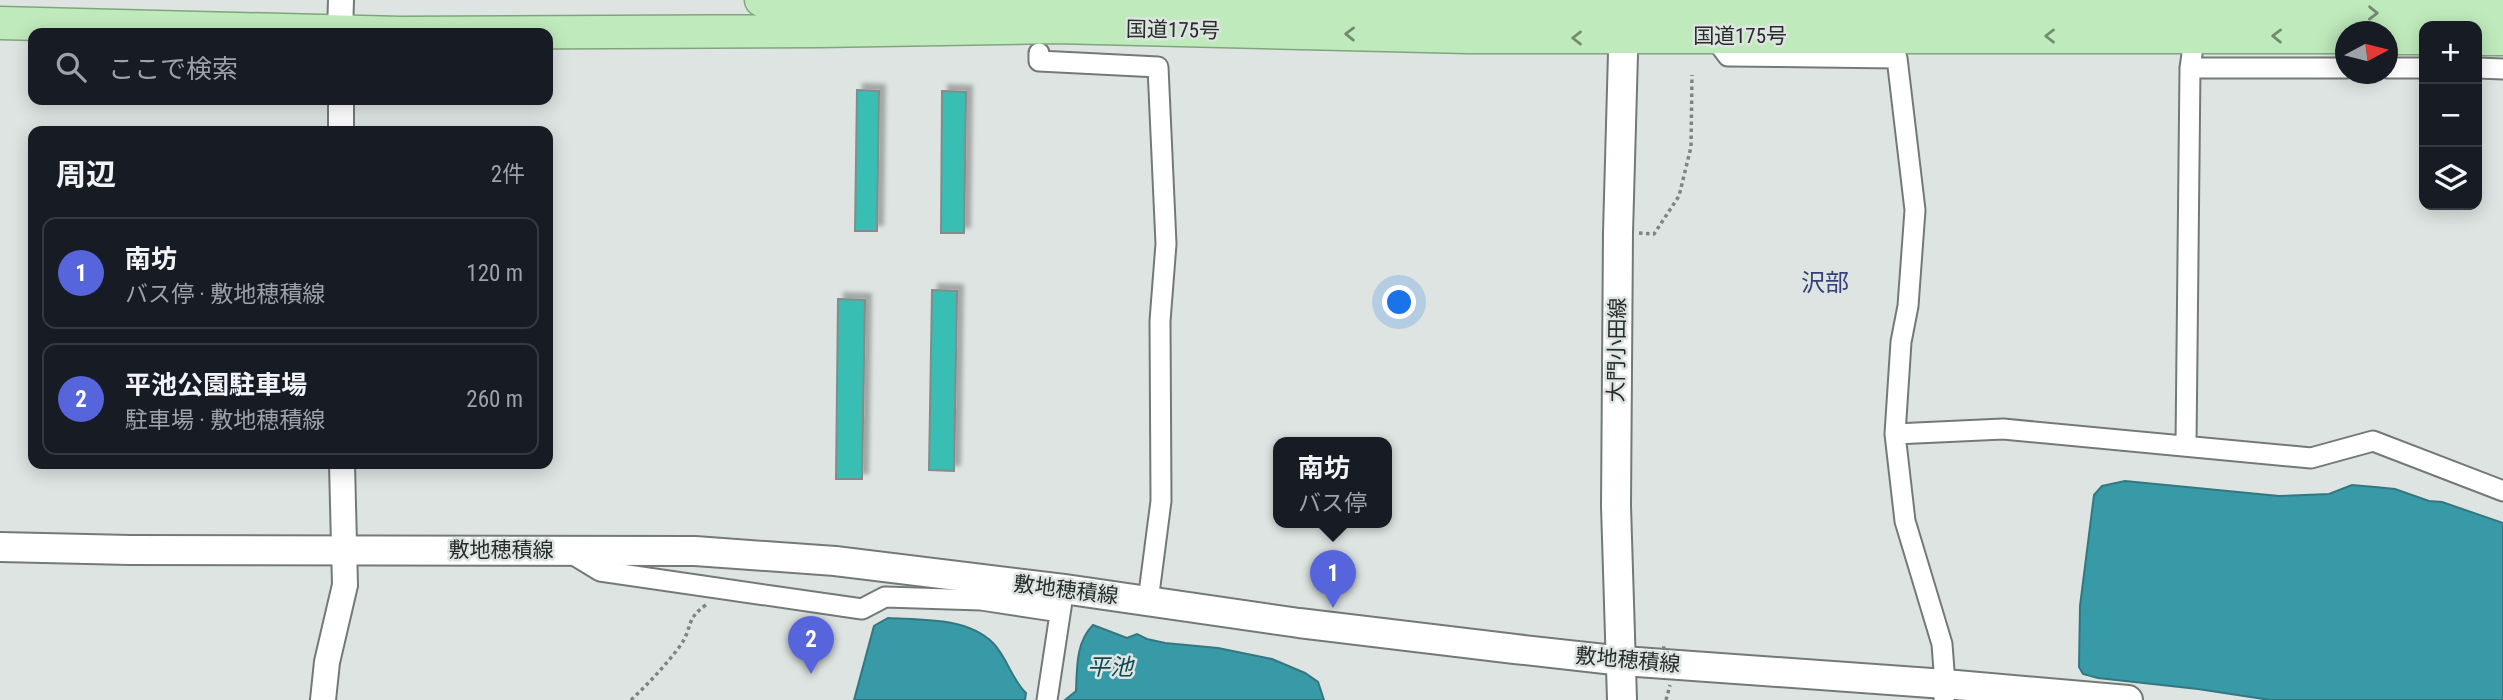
<!DOCTYPE html>
<html lang="ja">
<head>
<meta charset="utf-8">
<style>
  :root { --surface:#171b24; --page:#20242c; --text:#f1f3f6; --muted:#9ea1a6; --line:#363941; --accent:#5765dc }
  body { margin:0; font-family:"Roboto Condensed","Noto Sans JP",sans-serif; background:var(--page); color:var(--text) }
  .controls { position:absolute; right:21px; top:21px; display:grid; overflow:hidden; border-radius:14px; box-shadow:0 4px 18px #0003 }
  .controls button { width:63px; height:63px; display:grid; place-items:center; padding:0; border:0; border-bottom:2px solid var(--line); background:var(--surface); color:var(--text); font:35px sans-serif }
  .compass { position:absolute; left:2335px; top:21px; width:63px; height:63px; border-radius:50%; background:var(--surface); box-shadow:0 4px 18px #0003; rotate:83deg }
  .you { position:absolute; left:1400px; top:303px; width:24px; height:24px; margin:-18px; border:5px solid #fff; border-radius:50%; background:#1a73e8; box-shadow:0 0 0 10px #1a73e833 }
  .badge { display:grid; place-items:center; width:46px; height:46px; border-radius:50%; background:var(--accent); color:#fff; font-size:23px; font-weight:700 }
  .pin { position:absolute; translate:-50% -58px; filter:drop-shadow(0 2px 4px #0008) }
  .pin::after { content:''; position:absolute; top:37px; width:24px; height:21px; background:inherit; clip-path:polygon(0 0,100% 0,50% 100%) }
  .popup { position:absolute; left:1273px; top:437px; width:119px; height:91px; box-sizing:border-box; display:grid; place-content:center; border-radius:14px; background:var(--surface); filter:drop-shadow(0 2px 5px #0005); font-size:23px; white-space:nowrap; color:var(--muted) }
  .popup b { font-size:26px; color:var(--text) }
  .popup::after { content:''; position:absolute; left:50%; top:100%; margin-left:-14px; border:14px solid transparent; border-top-color:var(--surface) }
  .list { margin:0; padding:0; list-style:none }
  h2 { display:flex; justify-content:space-between; align-items:center; height:91px; margin:0; padding:0 28px; font-size:30px }
  h2 small { font-size:23px; font-weight:400; color:var(--muted) }
  .list li { display:grid; grid-template-columns:46px 1fr auto; gap:21px; align-items:center; box-sizing:border-box; height:112px; margin:0 14px 14px; padding:0 14px; border:2px solid var(--line); border-radius:14px }
  .list b { display:block; font-size:26px; white-space:nowrap }
  .list p { margin:0; font-size:23px; white-space:nowrap; color:var(--muted) }
  .list em { font-size:23px; font-style:normal; color:var(--muted) }
  .icon { flex:none; width:38px; height:38px; fill:none; stroke:currentColor; stroke-width:2; stroke-linecap:round; stroke-linejoin:round }
  .map { position:relative; flex:none; width:2503px; height:700px; overflow:hidden }
  .search { position:absolute; background:var(--surface); box-shadow:0 4px 18px #0003; left:28px; top:28px; width:525px; height:77px; display:flex; align-items:center; gap:18px; box-sizing:border-box; padding:0 24px; border-radius:14px; color:var(--muted); font-size:26px }
  .panel { position:absolute; background:var(--surface); box-shadow:0 4px 18px #0003; left:28px; top:126px; width:525px; height:343px; border-radius:14px }
  .map>svg:first-child { display:block }
</style>
</head>
<body>
<div class="map">
<svg width="2503" height="700" viewBox="0 0 2503 700">
  <defs>
    <filter id="shadow"><feDropShadow dx="6" dy="-6" stdDeviation="2" flood-color="#0004"/></filter>
  </defs>
  <rect width="100%" height="100%" fill="#dde4e1"/>
  <path fill="#3899a7" stroke="#337881" stroke-width="2" d="M 2125,481 L 2279,496 L 2329,494 L 2352,485 L 2375,487 L 2395,489 L 2429,501 L 2442,502 L 2503,523 L 2503,700 L 2270,700 L 2198,689 L 2098,678 L 2083,674 L 2079,667 L 2080,606 L 2094,495 L 2102,486 Z
    M 888,618 C 921,620 967,617 993,643 C 1007,657 1012,680 1026,693 L 1025,700 L 854,700 L 874,626 Z
    M 1093,625 L 1127,638 L 1137,634 L 1147,639 L 1165,643 L 1218,648 L 1272,659 L 1305,673 L 1318,682 L 1324,700 L 1065,700 L 1076,691 C 1077,667 1076,642 1093,625 Z"/>
  <path fill="#38beb2" stroke="#848c8b" stroke-width="2" filter="url(#shadow)" d="M 857,90 L 879,91 L 877,231 L 855,231 Z
    M 942,91 L 966,92 L 964,233 L 941,233 Z
    M 932,290 L 957,291 L 954,471 L 929,470 Z
    M 838,299 L 865,300 L 862,479 L 836,479 Z"/>
  <g fill="none" stroke-linecap="round" stroke-linejoin="round">
    <g stroke="#737a76" stroke-width="23">
      <path id="minor" d="M 1713,36 L 1728,56 L 1897,58 L 1915,210 L 1908,306 L 1901,342 L 1895,434 L 1905,521 L 1942,644 L 1945,684 L 1944,700
        M 1039,53 L 1039,61 L 1158,67 L 1166,244 L 1160,321 L 1161,501 L 1148,601
        M 2190,68 L 2346,68
        M 2388,68 L 2424,68
        M 2477,68 L 2503,69
        M 1895,434 L 2003,429 L 2311,458 L 2373,441 L 2503,491
        M 2186,445 L 2190,68 L 2192,54
        M 567,551 L 600,571 L 862,609 L 885,597 L 981,600 L 1060,612
        M 1047,700 L 1062,601"/>
    </g>
    <g stroke="#737a76" stroke-width="28">
      <path id="tertiary" d="M 340,33 L 341,0
        M 341,100 L 341,131
        M 323,700 L 327,662 L 345,585 L 342,464"/>
    </g>
    <g stroke="#737a76" stroke-width="32">
      <path id="secondary" d="M 0,547 L 130,550 L 695,551 L 835,561 L 1064,589 L 1299,623 L 1515,649 L 1623,661 L 1945,684 L 2128,700
        M 1622,700 L 1616,506 L 1618,233 L 1624,17"/>
    </g>
    <g stroke="#80a57e" stroke-width="35">
      <path id="trunk" d="M 761,0 L 1055,2 L 1466,11 L 1727,5 L 2503,14
        M 0,23 L 400,33 L 820,31 L 1056,27 L 1468,37 L 2346,37
        M 2388,38 L 2424,38
        M 2477,39 L 2503,39"/>
    </g>
    <path stroke="#7f8481" stroke-width="3.5" stroke-dasharray="3.5 3.5" stroke-linecap="butt" d="M 1639,233 L 1654,234 L 1679,196 L 1691,147 L 1692,75
      M 631,700 C 649,683 665,666 680,646 C 693,628 685,619 706,605
      M 1666,700 L 1670,685"/>
    <use href="#minor" stroke="#fff" stroke-width="19"/>
    <use href="#tertiary" stroke="#fff" stroke-width="24"/>
    <use href="#secondary" stroke="#fff" stroke-width="28"/>
    <use href="#trunk" stroke="#bfebbc" stroke-width="32"/>
    <path stroke="#7f8481" stroke-width="3.5" stroke-dasharray="3.5 3.5" stroke-linecap="butt" d="M 1662,648 L 1666,648 L 1672,676"/>
  </g>
  <defs><path id="oneway-chevron" d="M-2-3.5L2.5 0L-2 3.5" fill="none" stroke-width="1.6" stroke-linecap="round" stroke-linejoin="round" transform="scale(1.75)"/></defs>
  <g stroke="#748b72">
    <use href="#oneway-chevron" transform="translate(2373 13) rotate(1)"/>
    <use href="#oneway-chevron" transform="translate(1350 34) rotate(-179)"/>
    <use href="#oneway-chevron" transform="translate(2050 36) rotate(180)"/>
    <use href="#oneway-chevron" transform="translate(2277 36) rotate(-179)"/>
    <use href="#oneway-chevron" transform="translate(1577 38) rotate(-180)"/>
  </g>
  <g text-anchor="middle" dominant-baseline="central" stroke-width="5" stroke-linejoin="round" paint-order="stroke">
    <g font-size="21" fill="#282b29" stroke="#dde4e1">
      <text transform="translate(1173 30) rotate(1)">国道175号</text>
      <text x="1740" y="36">国道175号</text>
      <text transform="translate(1617 350) rotate(-89)">大門小田線</text>
      <text x="501" y="550">敷地穂積線</text>
      <text transform="translate(1066 590) rotate(7)">敷地穂積線</text>
      <text transform="translate(1628 660) rotate(5)">敷地穂積線</text>
    </g>
    <g font-size="23" font-style="italic" fill="#0f4850" stroke="#dde4e1">
      <text x="1110" y="667">平池</text>
    </g>
    <g font-size="24" fill="#353f7a" stroke="#dde4e1">
      <text x="1825" y="283">沢部</text>
    </g>
  </g>
</svg>
<div class="controls">
<button>+</button>
<button>−</button>
<button><svg class="icon" aria-label="layers" viewBox="0 0 24 24"><path d="M12 4l9 5-9 5-9-5zM3 14l9 5 9-5"/></svg></button>
</div>
<svg class="compass" viewBox="-18 -18 36 36"><path d="M0-13l5 13h-10z" fill="#e53935"/><path d="M0 13l5-13h-10z" fill="#9ea1a6"/></svg>
<div class="you"></div>
<div class="pin badge" style="left:1333px;top:608px">1</div>
<div class="popup"><b>南坊</b>バス停</div>
<div class="pin badge" style="left:811px;top:674px">2</div>
<div class="search"><svg class="icon" aria-label="search" viewBox="0 0 24 24"><circle cx="10" cy="10" r="6"/><path d="M15 15l6 6"/></svg>ここで検索</div>
<section class="panel">
<h2>周辺<small>2件</small></h2>
<ul class="list">
<li><span class="badge">1</span><div><b>南坊</b><p>バス停 · 敷地穂積線</p></div><em>120 m</em></li>
<li><span class="badge">2</span><div><b>平池公園駐車場</b><p>駐車場 · 敷地穂積線</p></div><em>260 m</em></li>
</ul>
</section>
</div>
</body>
</html>
